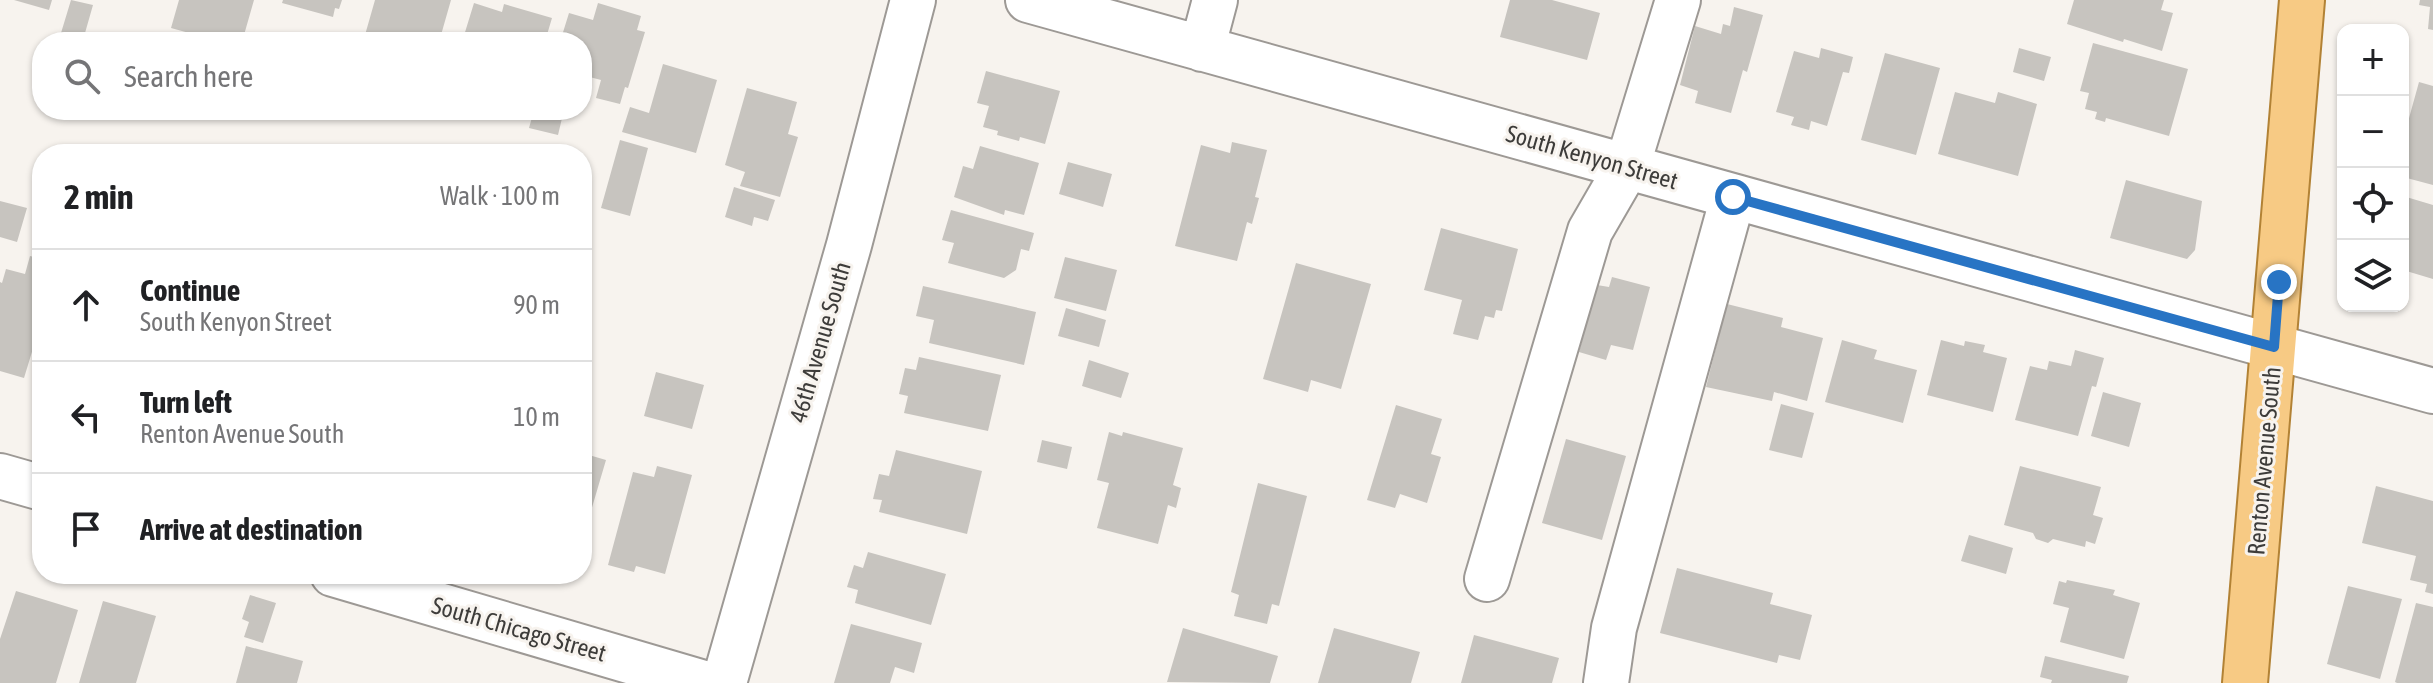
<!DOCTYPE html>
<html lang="en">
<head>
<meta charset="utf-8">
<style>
  :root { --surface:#fff; --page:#f2f2f2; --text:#202124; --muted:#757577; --line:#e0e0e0 }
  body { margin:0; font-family:"Asap Condensed",sans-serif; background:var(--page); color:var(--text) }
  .controls { position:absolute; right:24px; top:24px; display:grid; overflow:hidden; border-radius:16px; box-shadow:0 2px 6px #0004 }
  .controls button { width:72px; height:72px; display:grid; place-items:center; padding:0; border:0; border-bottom:2px solid var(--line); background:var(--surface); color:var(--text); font:40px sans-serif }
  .stop { position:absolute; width:24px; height:24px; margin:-18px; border:6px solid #2874c4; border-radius:50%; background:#fff }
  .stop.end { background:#2874c4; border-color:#fff; box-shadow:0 2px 8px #0008 }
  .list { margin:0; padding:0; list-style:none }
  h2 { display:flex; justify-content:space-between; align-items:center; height:104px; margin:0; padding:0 32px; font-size:34px }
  h2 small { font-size:26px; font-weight:400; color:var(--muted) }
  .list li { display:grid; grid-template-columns:52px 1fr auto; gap:24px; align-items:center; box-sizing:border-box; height:112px; padding:0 32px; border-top:2px solid var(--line) }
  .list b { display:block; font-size:30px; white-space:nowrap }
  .list p { margin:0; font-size:26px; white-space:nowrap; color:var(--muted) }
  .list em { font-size:26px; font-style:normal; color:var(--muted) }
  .icon { flex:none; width:44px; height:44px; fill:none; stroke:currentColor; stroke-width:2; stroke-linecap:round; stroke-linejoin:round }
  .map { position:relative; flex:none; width:2433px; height:683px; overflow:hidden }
  .search { position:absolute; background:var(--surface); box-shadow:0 2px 6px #0004; left:32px; top:32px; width:560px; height:88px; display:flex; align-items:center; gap:20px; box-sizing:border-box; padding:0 28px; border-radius:32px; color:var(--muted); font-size:30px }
  .panel { position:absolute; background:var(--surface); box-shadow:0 2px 6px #0004; left:32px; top:144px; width:560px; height:440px; border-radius:32px }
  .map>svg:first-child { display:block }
</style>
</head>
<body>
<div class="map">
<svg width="2433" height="683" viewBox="0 0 2433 683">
  <rect width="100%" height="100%" fill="#f7f3ee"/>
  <path fill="#c7c4bf" d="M 14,0 L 52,0 L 49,10 Z
    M 71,0 L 93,5 L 83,40 L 61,33 Z
    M 179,0 L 254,0 L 242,42 L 222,42 L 171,28 Z
    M 283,0 L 342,0 L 339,9 L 335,8 L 333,17 L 282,3 Z
    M 375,0 L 451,0 L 439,42 L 417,38 L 416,42 L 363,42 Z
    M 1510,0 L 1552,0 L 1600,13 L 1587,60 L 1500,37 Z
    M 2074,0 L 2164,0 L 2161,10 L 2173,13 L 2162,51 L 2124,39 L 2123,42 L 2067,24 Z
    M 2420,0 L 2433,0 L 2433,30 L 2428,29 L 2430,7 L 2419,5 Z
    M 474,3 L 502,12 L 504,4 L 552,18 L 546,38 L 552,39 L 551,42 L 462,42 Z
    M 598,3 L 641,16 L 637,30 L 645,32 L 628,88 L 625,87 L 620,104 L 596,98 L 601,80 L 582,75 L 582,42 L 560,42 L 569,13 L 593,20 Z
    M 1734,7 L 1763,15 L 1747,72 L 1743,70 L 1731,113 L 1695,103 L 1698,91 L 1680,85 L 1695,26 L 1721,34 L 1723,24 L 1730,26 Z
    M 2093,43 L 2188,69 L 2169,136 L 2106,118 L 2105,122 L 2095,119 L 2097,112 L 2085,109 L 2089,93 L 2080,91 Z
    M 1821,48 L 1853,57 L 1849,73 L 1843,72 L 1827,126 L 1811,121 L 1809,130 L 1791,125 L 1794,117 L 1776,112 L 1794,51 L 1819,58 Z
    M 2019,48 L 2051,57 L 2044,81 L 2013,72 Z
    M 1885,53 L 1940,68 L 1916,155 L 1861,140 Z
    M 663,64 L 717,80 L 696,153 L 622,132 L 630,107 L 649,113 Z
    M 986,71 L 1060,91 L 1045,144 L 1020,137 L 1019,141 L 997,135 L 998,131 L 983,127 L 989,106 L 977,103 Z
    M 2419,82 L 2433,86 L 2433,185 L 2403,177 L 2403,140 Z
    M 747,88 L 797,102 L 788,134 L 798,137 L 780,197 L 740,186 L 745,172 L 725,165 Z
    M 1955,92 L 1995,103 L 1998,92 L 2037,104 L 2018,176 L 1938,154 Z
    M 534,110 L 564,110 L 558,135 L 529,128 Z
    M 620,140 L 648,148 L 630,216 L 601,208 Z
    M 1232,142 L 1267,150 L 1255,197 L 1259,198 L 1252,224 L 1247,222 L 1237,261 L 1175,246 L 1201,145 L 1230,153 Z
    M 980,146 L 1039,163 L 1024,215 L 1005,210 L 1004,215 L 954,197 L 963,166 L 973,169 Z
    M 1068,162 L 1112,174 L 1103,207 L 1059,194 Z
    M 2126,180 L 2202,201 L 2195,250 L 2187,259 L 2110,238 Z
    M 734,187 L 775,200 L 768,221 L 754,217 L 752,226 L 725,217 Z
    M 2403,196 L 2433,205 L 2433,279 L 2403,270 Z
    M 0,201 L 27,208 L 17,242 L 0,237 Z
    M 951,210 L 1034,233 L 1029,251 L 1021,249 L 1016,270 L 1004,278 L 948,263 L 954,243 L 942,240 Z
    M 1441,228 L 1518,249 L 1502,311 L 1496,310 L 1494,318 L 1485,316 L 1478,340 L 1453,334 L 1462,300 L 1424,290 Z
    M 30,256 L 42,259 L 42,319 L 24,378 L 0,371 L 0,282 L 2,283 L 6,269 L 25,274 Z
    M 1065,257 L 1117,270 L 1106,311 L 1054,298 Z
    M 1296,263 L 1371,284 L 1341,389 L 1311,380 L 1308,392 L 1263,379 Z
    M 1612,277 L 1650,287 L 1633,350 L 1611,345 L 1606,360 L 1579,352 L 1597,285 L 1609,287 Z
    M 923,286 L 1036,312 L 1024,365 L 929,343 L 934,320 L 916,316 Z
    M 1727,304 L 1783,318 L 1781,327 L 1823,338 L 1807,401 L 1774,392 L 1772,401 L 1706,387 Z
    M 1066,308 L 1106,320 L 1099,347 L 1058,336 Z
    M 1842,340 L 1877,350 L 1874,359 L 1917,370 L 1903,423 L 1825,402 Z
    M 1941,340 L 1964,346 L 1965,341 L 1985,345 L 1983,352 L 2007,358 L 1993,412 L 1927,395 Z
    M 2075,350 L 2104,358 L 2096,387 L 2092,386 L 2078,436 L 2015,420 L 2030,366 L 2047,370 L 2049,361 L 2071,366 Z
    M 919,357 L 1001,375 L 988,431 L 904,413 L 908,396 L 899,394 L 905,368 L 916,370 Z
    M 1089,360 L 1129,373 L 1121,398 L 1082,386 Z
    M 656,372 L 704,385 L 692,429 L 644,416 Z
    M 2103,392 L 2141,403 L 2129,447 L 2091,436 Z
    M 1781,404 L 1814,413 L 1802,458 L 1769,450 Z
    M 1396,405 L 1442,419 L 1431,454 L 1441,457 L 1427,503 L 1400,494 L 1395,508 L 1367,500 Z
    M 1109,432 L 1122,436 L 1123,432 L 1183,448 L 1173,485 L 1181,488 L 1176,508 L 1168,505 L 1158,544 L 1097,528 L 1109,483 L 1097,480 Z
    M 1566,439 L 1626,456 L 1602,540 L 1542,523 Z
    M 1042,440 L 1072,447 L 1067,469 L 1037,462 Z
    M 896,450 L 982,471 L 967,534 L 879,512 L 882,500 L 873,499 L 879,474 L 889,476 Z
    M 582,453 L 606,460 L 583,538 L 582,538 Z
    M 657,466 L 692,475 L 665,574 L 636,566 L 634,572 L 608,565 L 633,472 L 654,477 Z
    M 2020,466 L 2101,487 L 2093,515 L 2103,518 L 2095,544 L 2086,541 L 2085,547 L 2053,539 L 2048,543 L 2036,539 L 2033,533 L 2004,525 Z
    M 1258,483 L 1307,496 L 1279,606 L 1272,604 L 1267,624 L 1234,616 L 1239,595 L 1231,592 Z
    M 2376,486 L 2433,501 L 2433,594 L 2425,592 L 2427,584 L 2410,580 L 2416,556 L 2362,543 Z
    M 1969,535 L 2013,548 L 2006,574 L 1961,561 Z
    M 868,552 L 946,574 L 931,625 L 855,603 L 858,590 L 847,587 L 854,565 L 863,568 Z
    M 1677,568 L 1773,593 L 1770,604 L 1812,615 L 1800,660 L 1779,655 L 1777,663 L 1660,633 Z
    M 2067,580 L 2115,590 L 2113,595 L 2140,603 L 2124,659 L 2060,642 L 2069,608 L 2053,604 L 2059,581 L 2066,583 Z
    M 2348,586 L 2402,599 L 2380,679 L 2327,664 Z
    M 16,591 L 78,610 L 56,683 L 0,683 L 0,639 Z
    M 250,595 L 276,603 L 263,643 L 244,637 L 249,622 L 242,619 Z
    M 103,601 L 156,616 L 136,683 L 79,683 Z
    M 2416,603 L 2433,607 L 2433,683 L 2397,683 L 2395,682 Z
    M 851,624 L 922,643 L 914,673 L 895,667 L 890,683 L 834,683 Z
    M 1183,628 L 1278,656 L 1270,683 L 1167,682 Z
    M 1334,628 L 1420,652 L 1411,683 L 1318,683 Z
    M 1474,635 L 1559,658 L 1552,683 L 1461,683 Z
    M 246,646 L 303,661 L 297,683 L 236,683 Z
    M 2045,656 L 2129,676 L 2127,683 L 2051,683 L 2052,680 L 2040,677 Z"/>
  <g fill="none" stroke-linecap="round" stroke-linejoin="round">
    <g stroke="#9d9995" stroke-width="48">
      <path id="minor" d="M 1028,0 L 2433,391
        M 1202,49 L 1215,0
        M 0,476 L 42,488
        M 333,574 L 704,683
        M 1487,579 L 1590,231 L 1627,167 L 1678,0
        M 724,683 L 849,245 L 913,0
        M 1606,683 L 1614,628 L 1733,197"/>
    </g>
    <g stroke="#b28235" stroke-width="48">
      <path id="major" d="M 2245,683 L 2302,0"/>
    </g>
    <use href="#minor" stroke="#fff" stroke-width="44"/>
    <use href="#major" stroke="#f7ca84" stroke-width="44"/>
  </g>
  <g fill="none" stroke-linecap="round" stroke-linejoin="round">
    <path stroke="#2874c4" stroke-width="10" d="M 1733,197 L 2274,347 L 2279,282"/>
  </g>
  <g text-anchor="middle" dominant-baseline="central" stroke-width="6" stroke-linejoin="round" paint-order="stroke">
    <g font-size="24" fill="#3d3c3a" stroke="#f7f3ee">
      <text transform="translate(1592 157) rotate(16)">South Kenyon Street</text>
      <text transform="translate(820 342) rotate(-74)">46th Avenue South</text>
      <text transform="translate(2264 461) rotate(-85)">Renton Avenue South</text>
      <text transform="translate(519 629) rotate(16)">South Chicago Street</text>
    </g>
  </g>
</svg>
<div class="controls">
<button>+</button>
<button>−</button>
<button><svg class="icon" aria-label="locate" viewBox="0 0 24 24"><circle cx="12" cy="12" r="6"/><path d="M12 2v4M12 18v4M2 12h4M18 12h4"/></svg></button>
<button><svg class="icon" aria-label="layers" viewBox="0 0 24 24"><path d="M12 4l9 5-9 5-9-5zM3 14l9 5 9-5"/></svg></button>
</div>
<div class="stop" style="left:1733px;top:197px"></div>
<div class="stop end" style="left:2279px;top:282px"></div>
<div class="search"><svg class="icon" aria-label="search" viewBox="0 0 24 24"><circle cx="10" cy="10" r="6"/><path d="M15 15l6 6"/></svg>Search here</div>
<section class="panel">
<h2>2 min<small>Walk · 100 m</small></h2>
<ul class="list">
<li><svg class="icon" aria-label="ahead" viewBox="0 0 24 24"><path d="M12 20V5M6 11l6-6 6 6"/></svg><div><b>Continue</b><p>South Kenyon Street</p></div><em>90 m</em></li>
<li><svg class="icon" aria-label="left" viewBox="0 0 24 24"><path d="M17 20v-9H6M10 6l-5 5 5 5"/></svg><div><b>Turn left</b><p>Renton Avenue South</p></div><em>10 m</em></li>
<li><svg class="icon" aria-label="arrive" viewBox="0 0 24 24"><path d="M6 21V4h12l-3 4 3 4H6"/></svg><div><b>Arrive at destination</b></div></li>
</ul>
</section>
</div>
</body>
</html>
